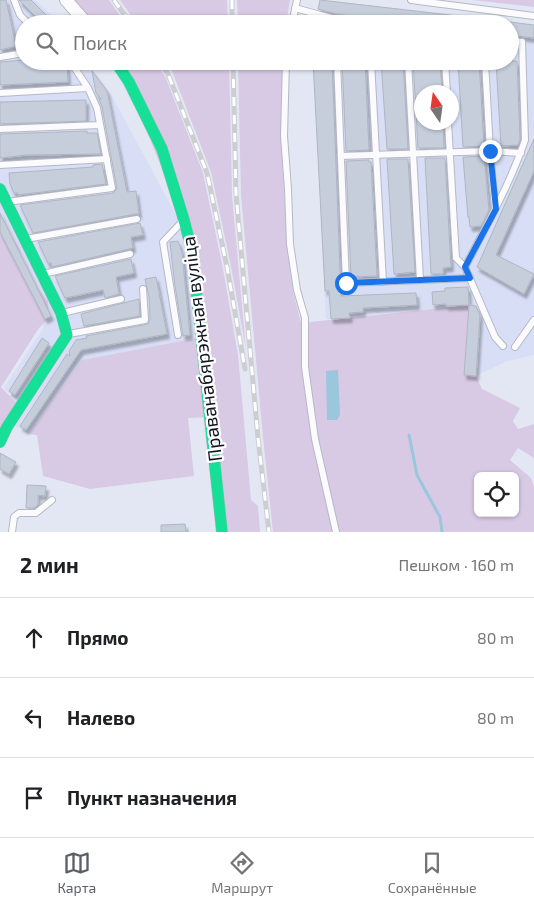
<!DOCTYPE html>
<html lang="ru">
<head>
<meta charset="utf-8">
<style>
  :root { --surface:#fff; --page:#f2f2f2; --text:#202124; --muted:#757577; --line:#e0e0e0; --accent:#5b5e69 }
  body { margin:0; font-family:"Exo 2",sans-serif; background:var(--page); color:var(--text) }
  .controls { position:absolute; right:15px; bottom:15px; display:grid; overflow:hidden; border-radius:8px; box-shadow:0 1px 4px #0004 }
  .controls button { width:45px; height:45px; display:grid; place-items:center; padding:0; border:0; border-bottom:1px solid var(--line); background:var(--surface); color:var(--text); font:25px sans-serif }
  .compass { position:absolute; left:414px; top:85px; width:45px; height:45px; border-radius:50%; background:var(--surface); box-shadow:0 1px 4px #0004; rotate:347deg }
  .stop { position:absolute; width:15px; height:15px; margin:-11px; border:4px solid #1a73e8; border-radius:50%; background:#fff }
  .stop.end { background:#1a73e8; border-color:#fff; box-shadow:0 1px 5px #0008 }
  .list { margin:0; padding:0; list-style:none }
  h2 { display:flex; justify-content:space-between; align-items:center; height:65px; margin:0; padding:0 20px; font-size:21px }
  h2 small { font-size:16px; font-weight:400; color:var(--muted) }
  .list li { display:grid; grid-template-columns:32px 1fr auto; gap:15px; align-items:center; box-sizing:border-box; height:80px; padding:0 20px; border-top:1px solid var(--line) }
  .list b { display:block; font-size:19px; white-space:nowrap }
  .list em { font-size:16px; font-style:normal; color:var(--muted) }
  .icon { flex:none; width:28px; height:28px; fill:none; stroke:currentColor; stroke-width:2; stroke-linecap:round; stroke-linejoin:round }
  .map { position:relative; flex:none; width:534px; height:532px; overflow:hidden }
  .search { position:absolute; background:var(--surface); box-shadow:0 1px 4px #0004; left:15px; right:15px; top:15px; height:55px; display:flex; align-items:center; gap:12px; box-sizing:border-box; padding:0 18px; border-radius:28px; color:var(--muted); font-size:19px }
  .sheet { height:305px; background:var(--surface) }
  nav { display:flex; justify-content:space-around; align-items:center; box-sizing:border-box; height:70px; border-top:1px solid var(--line); background:var(--surface); font-size:14px; color:var(--muted) }
  nav a { display:grid; justify-items:center; gap:2px }
  nav .on { color:var(--accent) }
  .map>svg:first-child { display:block }
</style>
</head>
<body>
<div class="map">
<svg width="534" height="532" viewBox="0 0 534 532">
  <defs>
    <filter id="shadow"><feDropShadow dx="2.5" dy="4.5" stdDeviation="1" flood-color="#0004"/></filter>
  </defs>
  <rect width="100%" height="100%" fill="#e3e7f4"/>
  <path fill="#d7def6" fill-rule="evenodd" d="M 0,0 L 35,0 L 55,18 L 59,24 L 24,24 L 24,61 L 87,61 L 111,94 L 185,232 L 197,338 L 82,360 L 29,434 L 2,419 L 14,399 L 4,388 L 44,327 L 0,239 Z
    M 320,0 L 534,25 L 534,355 L 505,362 L 476,376 L 464,375 L 469,305 L 326,319 L 313,61 L 510,61 L 510,24 L 312,24 L 311,13 L 318,12 ZM 422,92 L 452,92 L 452,122 L 422,122 Z"/>
  <path fill="#d8c9e5" fill-rule="evenodd" d="M 69,0 L 109,0 L 126,24 L 90,24 Z
    M 120,0 L 227,0 L 228,24 L 137,24 Z
    M 237,0 L 290,0 L 286,24 L 238,24 Z
    M 473,0 L 534,0 L 534,7 Z
    M 118,61 L 154,61 L 165,76 L 203,173 L 223,269 L 238,355 L 251,500 L 258,506 L 260,532 L 227,532 L 213,417 L 188,418 L 194,476 L 90,489 L 43,476 L 37,435 L 29,434 L 82,360 L 197,338 L 196,252 Z
    M 165,61 L 229,61 L 232,196 L 246,350 L 231,266 L 211,172 L 172,71 Z
    M 238,61 L 283,61 L 281,136 L 287,244 L 293,291 L 301,323 L 469,305 L 464,375 L 476,376 L 482,389 L 520,408 L 513,421 L 518,429 L 534,424 L 534,458 L 518,448 L 510,460 L 531,478 L 534,487 L 534,532 L 273,532 L 263,437 L 241,195 ZM 478,476 L 515,476 L 515,513 L 478,513 Z
    M 0,220 L 19,248 L 28,278 L 48,301 L 48,319 L 39,328 L 1,387 L 19,406 L 0,432 Z"/>
  <path fill="#9ac7dc" d="M 338,370 L 340,415 L 337,420 L 327,420 L 326,371 Z"/>
  <g fill="none" stroke-linecap="round" stroke-linejoin="round">
    <path stroke="#9ac7dc" stroke-width="3" d="M 409,435 L 417,475 L 440,517 L 442,532"/>
  </g>
  <path fill="#c6cedc" stroke="#b0b6c0" filter="url(#shadow)" d="M 0,0 L 6,0 L 16,46 L 0,50 Z
    M 19,0 L 31,0 L 55,24 L 43,24 Z
    M 320,0 L 476,18 L 476,24 L 414,24 L 336,14 L 318,9 Z
    M 510,22 L 534,25 L 534,38 L 510,35 Z
    M 24,60 L 65,61 L 67,66 L 68,82 L 0,85 L 0,62 Z
    M 313,61 L 332,61 L 341,296 L 416,293 L 417,305 L 363,308 L 363,312 L 349,313 L 350,318 L 331,319 L 329,291 L 325,291 Z
    M 342,61 L 365,61 L 369,150 L 346,151 Z
    M 381,61 L 403,61 L 408,149 L 387,149 Z
    M 413,61 L 440,61 L 442,92 L 422,92 L 422,122 L 443,122 L 444,148 L 418,148 Z
    M 458,61 L 479,61 L 484,146 L 463,147 Z
    M 496,61 L 517,61 L 520,139 L 518,145 L 501,146 Z
    M 92,71 L 107,91 L 127,192 L 136,191 L 139,214 L 136,214 L 33,233 L 20,205 L 113,193 L 117,189 L 102,107 L 99,99 L 101,99 L 96,93 Z
    M 86,100 L 86,121 L 0,124 L 0,102 Z
    M 87,131 L 87,133 L 97,133 L 101,154 L 27,155 L 0,158 L 0,134 Z
    M 534,139 L 534,171 L 496,255 L 534,274 L 524,294 L 477,267 Z
    M 484,156 L 489,210 L 481,226 L 470,227 L 469,217 L 468,217 L 463,157 Z
    M 425,158 L 445,158 L 451,267 L 443,268 L 443,274 L 431,274 Z
    M 387,159 L 408,159 L 415,272 L 394,274 Z
    M 369,160 L 369,162 L 371,162 L 377,276 L 351,277 L 346,161 Z
    M 102,164 L 106,184 L 18,195 L 18,193 L 14,193 L 10,184 L 9,173 L 93,167 L 93,165 Z
    M 0,213 L 51,316 L 45,319 L 0,232 Z
    M 140,223 L 143,235 L 131,237 L 133,248 L 52,267 L 51,263 L 48,263 L 38,242 Z
    M 178,241 L 182,253 L 190,335 L 183,336 L 175,286 L 170,242 Z
    M 131,259 L 134,273 L 116,277 L 119,294 L 105,298 L 103,290 L 65,298 L 55,276 Z
    M 156,277 L 167,334 L 81,350 L 26,430 L 20,426 L 67,354 L 70,356 L 69,351 L 76,340 L 87,338 L 86,336 L 148,324 L 150,320 L 149,297 L 145,279 Z
    M 468,287 L 469,305 L 446,306 L 446,304 L 433,305 L 432,292 L 445,291 L 445,288 Z
    M 139,299 L 140,316 L 84,326 L 81,314 Z
    M 469,305 L 476,306 L 480,315 L 476,376 L 464,375 Z
    M 42,338 L 49,343 L 15,395 L 9,391 Z
    M 0,453 L 16,462 L 9,474 L 0,469 Z
    M 27,485 L 46,486 L 45,496 L 38,495 L 38,505 L 34,508 L 26,508 Z
    M 185,524 L 186,532 L 161,532 L 161,525 Z"/>
  <g fill="none" stroke-linecap="round" stroke-linejoin="round">
    <g stroke="#b6b9c4" stroke-width="8">
      <path id="lane" d="M 14,0 L 20,15 L 29,24
        M 411,0 L 534,16
        M 295,8 L 335,19 L 370,24
        M 292,24 L 297,0
        M 0,57 L 24,53
        M 286,61 L 284,136 L 288,189 L 290,244 L 297,290 L 305,318 L 305,367 L 315,439 L 336,532
        M 337,61 L 346,283 L 470,278
        M 371,61 L 383,282
        M 408,61 L 420,280
        M 445,61 L 447,92
        M 485,61 L 490,151 L 495,207
        M 0,93 L 88,88
        M 448,122 L 456,258 L 465,267
        M 0,129 L 100,125
        M 341,156 L 490,151 L 521,153
        M 0,165 L 107,159
        M 7,202 L 112,188 L 97,108 L 88,88 L 70,61
        M 26,239 L 137,219
        M 43,274 L 130,254
        M 62,313 L 121,299
        M 69,334 L 145,320 L 143,289
        M 178,335 L 163,242 L 181,223
        M 503,346 L 495,337 L 465,267 C 487,225 510,184 525,140 L 522,42 L 510,41
        M 515,347 L 534,320
        M 12,532 L 14,517 L 19,513 L 36,513 L 52,500"/>
    </g>
    <g stroke="#b6b9c4" stroke-width="14">
      <path id="street" d="M 66,0 L 87,24"/>
    </g>
    <g stroke="#b6b9c4" stroke-width="12">
      <path id="fast" d="M 115,61 L 129,82 L 162,149 L 184,220 L 192,251 L 222,532
        M 0,189 L 61,313 L 67,335 L 7,427 L 0,442"/>
    </g>
    <use href="#lane" stroke="#fbfbfd" stroke-width="6"/>
    <use href="#street" stroke="#fbfbfd" stroke-width="12"/>
    <use href="#fast" stroke="#16e098" stroke-width="11"/>
    <g stroke="#cdced2" stroke-width="5">
      <path id="rail" d="M 114,0 L 131,24
        M 232,0 L 232,24
        M 159,61 L 168,74 L 207,173 L 227,267 L 245,369
        M 233,61 L 236,194 L 258,438 L 269,532"/>
    </g>
    <use href="#rail" stroke="#fff" stroke-width="3" stroke-dasharray="9" stroke-linecap="butt"/>
  </g>
  <g fill="none" stroke-linecap="round" stroke-linejoin="round">
    <path stroke="#1a73e8" stroke-width="6" d="M 346,283 L 470,278 L 465,267 L 496,209 L 490,151"/>
  </g>
  <g text-anchor="middle" dominant-baseline="central" stroke-width="4.5" stroke-linejoin="round" paint-order="stroke">
    <g font-size="19" fill="#12151e" stroke="#fff">
      <text transform="translate(201 349) rotate(-97)">Праванабярэжная вуліца</text>
    </g>
  </g>
</svg>
<div class="controls">
<button><svg class="icon" aria-label="locate" viewBox="0 0 24 24"><circle cx="12" cy="12" r="6"/><path d="M12 2v4M12 18v4M2 12h4M18 12h4"/></svg></button>
</div>
<svg class="compass" viewBox="-18 -18 36 36"><path d="M0-13l5 13h-10z" fill="#e53935"/><path d="M0 13l5-13h-10z" fill="#757577"/></svg>
<div class="stop" style="left:346px;top:283px"></div>
<div class="stop end" style="left:490px;top:151px"></div>
<div class="search"><svg class="icon" aria-label="search" viewBox="0 0 24 24"><circle cx="10" cy="10" r="6"/><path d="M15 15l6 6"/></svg>Поиск</div>
</div>
<section class="sheet">
<h2>2 мин<small>Пешком · 160 m</small></h2>
<ul class="list">
<li><svg class="icon" aria-label="ahead" viewBox="0 0 24 24"><path d="M12 20V5M6 11l6-6 6 6"/></svg><div><b>Прямо</b></div><em>80 m</em></li>
<li><svg class="icon" aria-label="left" viewBox="0 0 24 24"><path d="M17 20v-9H6M10 6l-5 5 5 5"/></svg><div><b>Налево</b></div><em>80 m</em></li>
<li><svg class="icon" aria-label="arrive" viewBox="0 0 24 24"><path d="M6 21V4h12l-3 4 3 4H6"/></svg><div><b>Пункт назначения</b></div></li>
</ul>
</section>
<nav>
<a class="on"><svg class="icon" aria-label="map" viewBox="0 0 24 24"><path d="M3 6l6-2 6 2 6-2v14l-6 2-6-2-6 2zM9 4v14M15 6v14"/></svg>Карта</a>
<a><svg class="icon" aria-label="directions" viewBox="0 0 24 24"><path d="M12 3l9 9-9 9-9-9zM9 14v-3h6M13 9l2 2-2 2"/></svg>Маршрут</a>
<a><svg class="icon" aria-label="saved" viewBox="0 0 24 24"><path d="M7 4h10v16l-5-4-5 4z"/></svg>Сохранённые</a>
</nav>
</body>
</html>
